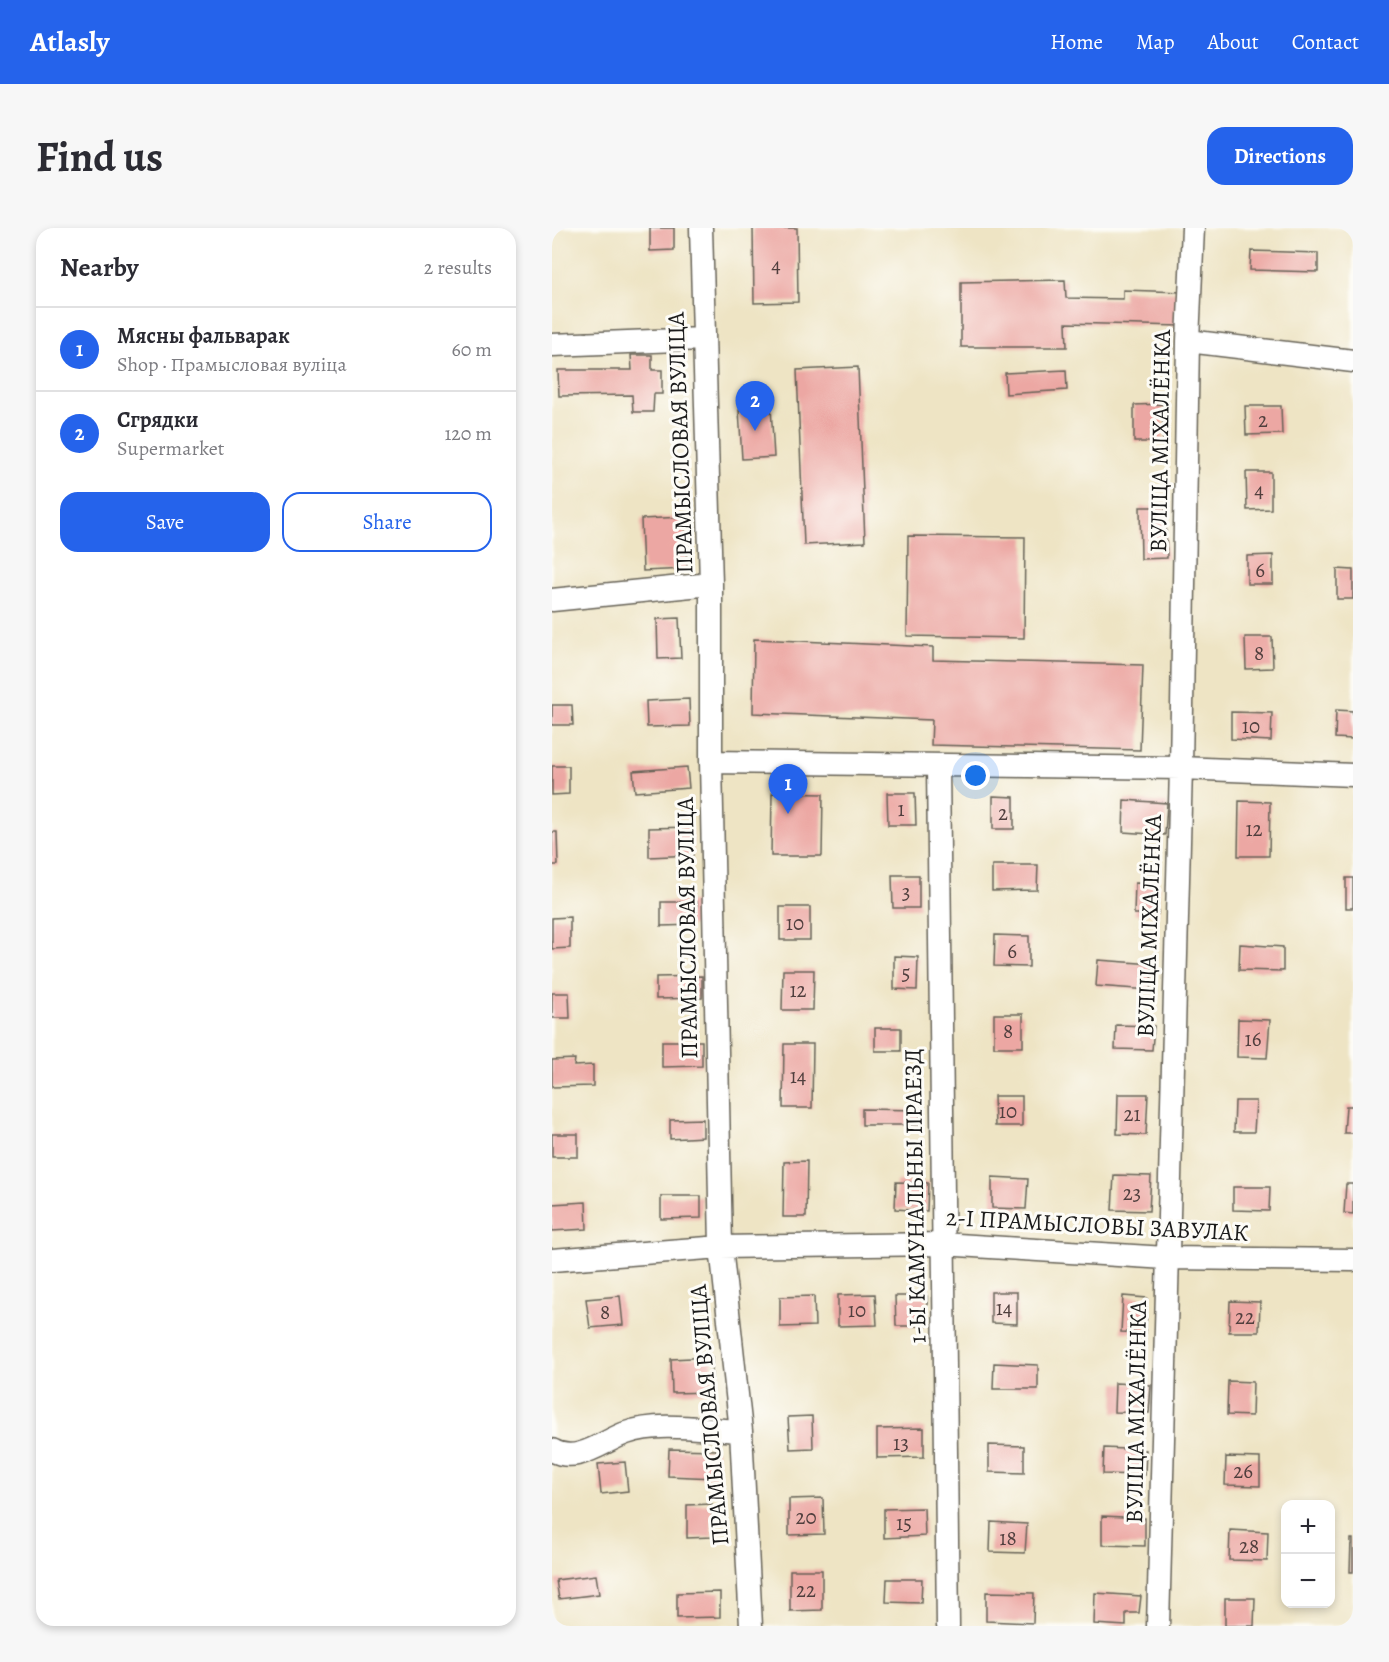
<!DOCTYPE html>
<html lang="en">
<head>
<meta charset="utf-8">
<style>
  :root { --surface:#fff; --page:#f7f7f7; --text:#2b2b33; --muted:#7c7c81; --line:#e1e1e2; --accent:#2563eb }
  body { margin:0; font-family:Alegreya,serif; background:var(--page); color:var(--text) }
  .controls { position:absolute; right:18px; bottom:18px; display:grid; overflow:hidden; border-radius:12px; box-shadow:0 3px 9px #0003 }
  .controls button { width:54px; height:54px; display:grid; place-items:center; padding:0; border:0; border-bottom:2px solid var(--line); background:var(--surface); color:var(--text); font:30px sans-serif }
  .you { position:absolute; left:424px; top:548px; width:21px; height:21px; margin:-15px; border:4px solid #fff; border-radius:50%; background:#1a73e8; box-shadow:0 0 0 9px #1a73e833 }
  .badge { display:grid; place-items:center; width:39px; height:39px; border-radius:50%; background:var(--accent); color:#fff; font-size:20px; font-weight:700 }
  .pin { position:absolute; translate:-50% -50px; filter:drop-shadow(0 2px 3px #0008) }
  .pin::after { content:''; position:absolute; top:32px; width:21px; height:18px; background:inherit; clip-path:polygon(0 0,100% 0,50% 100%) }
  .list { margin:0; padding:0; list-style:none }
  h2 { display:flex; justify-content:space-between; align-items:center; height:78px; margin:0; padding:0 24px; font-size:26px }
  h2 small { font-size:20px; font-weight:400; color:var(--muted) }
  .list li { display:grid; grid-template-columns:39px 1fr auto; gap:18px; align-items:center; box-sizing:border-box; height:84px; padding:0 24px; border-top:2px solid var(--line) }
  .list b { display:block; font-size:22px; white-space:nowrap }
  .list p { margin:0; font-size:20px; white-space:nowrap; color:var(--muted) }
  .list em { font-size:20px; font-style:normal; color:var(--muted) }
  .actions { display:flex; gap:12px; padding:18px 24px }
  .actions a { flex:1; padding:14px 0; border:2px solid var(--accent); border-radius:18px; text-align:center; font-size:21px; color:var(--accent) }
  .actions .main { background:var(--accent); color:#fff }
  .map { position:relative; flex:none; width:801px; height:1398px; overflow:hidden; border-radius:18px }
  header { display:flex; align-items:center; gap:36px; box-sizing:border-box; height:84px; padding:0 30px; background:var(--accent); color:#fff }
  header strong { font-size:28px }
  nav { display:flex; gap:33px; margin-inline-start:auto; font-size:21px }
  .intro { display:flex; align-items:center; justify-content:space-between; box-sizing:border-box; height:144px; padding:0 36px }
  h1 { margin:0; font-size:42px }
  .button { padding:15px 27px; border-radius:18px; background:var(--accent); color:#fff; font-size:21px; font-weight:700 }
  main { display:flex; gap:36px; padding:0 36px }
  aside { flex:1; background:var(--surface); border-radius:18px; box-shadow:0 3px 9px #0003 }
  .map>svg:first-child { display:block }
</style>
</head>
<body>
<header>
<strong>Atlasly</strong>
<nav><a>Home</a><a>Map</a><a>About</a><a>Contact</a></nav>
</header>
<div class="intro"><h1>Find us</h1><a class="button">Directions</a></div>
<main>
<aside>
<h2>Nearby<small>2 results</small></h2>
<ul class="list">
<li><span class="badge">1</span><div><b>Мясны фальварак</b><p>Shop · Прамысловая вуліца</p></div><em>60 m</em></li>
<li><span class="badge">2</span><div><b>Сгрядки</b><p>Supermarket</p></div><em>120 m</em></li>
</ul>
<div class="actions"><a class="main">Save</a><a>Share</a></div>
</aside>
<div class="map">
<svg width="801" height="1398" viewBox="0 0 801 1398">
  <rect width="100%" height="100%" fill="#fdfcf7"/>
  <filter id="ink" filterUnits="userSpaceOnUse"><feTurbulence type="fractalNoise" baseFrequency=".0167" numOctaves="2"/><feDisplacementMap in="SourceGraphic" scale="12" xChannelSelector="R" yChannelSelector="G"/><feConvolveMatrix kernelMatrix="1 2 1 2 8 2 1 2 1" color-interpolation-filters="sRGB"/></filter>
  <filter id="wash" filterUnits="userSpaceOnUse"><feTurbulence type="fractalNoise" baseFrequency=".008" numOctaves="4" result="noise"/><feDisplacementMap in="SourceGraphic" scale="24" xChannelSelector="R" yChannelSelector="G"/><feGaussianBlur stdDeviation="1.35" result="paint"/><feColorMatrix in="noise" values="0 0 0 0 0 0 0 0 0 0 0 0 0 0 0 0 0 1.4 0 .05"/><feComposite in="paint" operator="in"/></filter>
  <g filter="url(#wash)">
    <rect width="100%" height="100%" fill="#eee4c4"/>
    <g id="blocks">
      <path fill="#eca7a3" d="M 98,0 L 122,0 L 122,22 L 98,23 Z
        M 201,0 L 245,0 L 246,74 L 202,75 Z
        M 699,23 L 766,25 L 766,44 L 698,42 Z
        M 513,52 L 514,70 L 571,71 L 571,62 L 631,64 L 629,98 L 514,95 L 515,119 L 409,119 L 409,54 Z
        M 79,127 L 100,127 L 100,142 L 110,142 L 110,166 L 102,166 L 101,184 L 81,184 L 80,167 L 7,168 L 6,142 L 80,142 Z
        M 306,139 L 313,314 L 252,317 L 245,142 Z
        M 514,142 L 515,162 L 454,166 L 453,145 Z
        M 611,176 L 611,214 L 582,214 L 582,177 Z
        M 693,178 L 729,178 L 730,206 L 694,207 Z
        M 219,179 L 222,229 L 190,231 L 187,182 Z
        M 694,244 L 719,244 L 719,281 L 695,282 Z
        M 588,279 L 613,279 L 615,330 L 589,331 Z
        M 132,289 L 135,341 L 91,343 L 89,291 Z
        M 356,308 L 473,309 L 472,410 L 355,408 Z
        M 721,327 L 721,356 L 695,356 L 695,328 Z
        M 785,341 L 801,342 L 801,371 L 785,371 Z
        M 127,390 L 129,430 L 106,431 L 105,391 Z
        M 693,409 L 720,409 L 721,440 L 694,441 Z
        M 202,411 L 381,419 L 381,432 L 591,437 L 588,522 L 379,517 L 380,492 L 201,485 Z
        M 137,471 L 138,498 L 95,499 L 94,473 Z
        M 0,477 L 20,477 L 21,497 L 0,497 Z
        M 784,482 L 801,483 L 801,511 L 783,510 Z
        M 679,484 L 720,485 L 719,513 L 679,511 Z
        M 0,538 L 17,538 L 17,566 L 0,567 Z
        M 135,539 L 137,560 L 83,564 L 81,543 Z
        M 220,565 L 271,566 L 270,628 L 219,628 Z
        M 335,565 L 363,565 L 364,597 L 336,597 Z
        M 441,568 L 462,569 L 462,601 L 441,601 Z
        M 572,572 L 615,575 L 613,607 L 571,604 Z
        M 687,573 L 718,574 L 717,628 L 686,628 Z
        M 140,599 L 141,627 L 97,629 L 97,600 Z
        M 0,604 L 5,604 L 6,637 L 0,637 Z
        M 440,637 L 486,637 L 485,662 L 440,663 Z
        M 340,647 L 367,647 L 367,680 L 341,680 Z
        M 794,650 L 801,650 L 801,680 L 794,680 Z
        M 583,655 L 607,656 L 606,686 L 582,686 Z
        M 109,674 L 145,674 L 144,697 L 109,698 Z
        M 228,679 L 258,679 L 258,712 L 228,712 Z
        M 18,689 L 18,720 L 0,721 L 0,690 Z
        M 443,707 L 477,708 L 477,739 L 442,738 Z
        M 688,716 L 731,719 L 731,743 L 687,742 Z
        M 342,728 L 366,729 L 365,762 L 342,761 Z
        M 546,732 L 601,736 L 598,762 L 544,758 Z
        M 231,742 L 262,742 L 261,782 L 230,782 Z
        M 150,748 L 150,770 L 104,771 L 104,749 Z
        M 0,765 L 17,765 L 18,790 L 0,790 Z
        M 442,786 L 471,786 L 471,819 L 442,819 Z
        M 686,791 L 718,792 L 715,830 L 685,829 Z
        M 564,797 L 602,798 L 600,822 L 563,821 Z
        M 323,800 L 349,800 L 349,823 L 323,823 Z
        M 110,813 L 150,813 L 150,838 L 110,839 Z
        M 232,816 L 261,816 L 260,880 L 231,880 Z
        M 23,831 L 22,838 L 41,837 L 41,858 L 0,859 L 0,832 Z
        M 566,866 L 596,866 L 594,907 L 565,906 Z
        M 442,868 L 470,868 L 470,898 L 443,898 Z
        M 683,873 L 704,873 L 702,904 L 682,904 Z
        M 794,878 L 801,878 L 801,905 L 792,905 Z
        M 310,881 L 368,882 L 368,897 L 310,897 Z
        M 151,891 L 151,909 L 118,911 L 118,892 Z
        M 0,906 L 26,906 L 26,929 L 0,929 Z
        M 255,933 L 254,989 L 231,989 L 232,934 Z
        M 562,947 L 599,948 L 597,983 L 560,982 Z
        M 440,949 L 476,951 L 474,981 L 440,980 Z
        M 344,954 L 376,955 L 375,983 L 343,981 Z
        M 794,956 L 801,956 L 801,986 L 792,985 Z
        M 681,959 L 718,959 L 717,983 L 681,982 Z
        M 109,968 L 149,968 L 149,990 L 109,991 Z
        M 34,974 L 35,1001 L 0,1003 L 0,976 Z
        M 439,1064 L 465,1064 L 465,1096 L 439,1095 Z
        M 323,1066 L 325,1097 L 286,1098 L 286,1067 Z
        M 68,1068 L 71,1097 L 38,1100 L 34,1071 Z
        M 262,1068 L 263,1098 L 228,1099 L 228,1069 Z
        M 343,1068 L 375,1068 L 375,1098 L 344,1098 Z
        M 571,1068 L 595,1070 L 594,1105 L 569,1104 Z
        M 678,1073 L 708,1074 L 707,1104 L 677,1104 Z
        M 160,1129 L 160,1164 L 120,1165 L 119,1131 Z
        M 442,1135 L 486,1137 L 486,1161 L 441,1161 Z
        M 676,1153 L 701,1154 L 700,1188 L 675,1187 Z
        M 563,1155 L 599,1157 L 597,1185 L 562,1184 Z
        M 260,1188 L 261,1220 L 238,1221 L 236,1189 Z
        M 372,1200 L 372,1229 L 325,1230 L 325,1201 Z
        M 437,1217 L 472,1218 L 472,1245 L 437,1244 Z
        M 552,1220 L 594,1222 L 593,1247 L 551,1246 Z
        M 117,1221 L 165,1222 L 163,1250 L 116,1248 Z
        M 674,1229 L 708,1230 L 708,1258 L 673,1257 Z
        M 73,1234 L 76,1263 L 49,1266 L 46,1236 Z
        M 271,1270 L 272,1306 L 237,1307 L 237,1271 Z
        M 160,1276 L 160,1309 L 135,1310 L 135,1277 Z
        M 372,1280 L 373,1308 L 332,1310 L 332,1281 Z
        M 550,1288 L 593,1290 L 593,1318 L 550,1317 Z
        M 439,1294 L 475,1296 L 473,1325 L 438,1324 Z
        M 678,1302 L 716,1304 L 715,1333 L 677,1332 Z
        M 799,1311 L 801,1311 L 801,1344 L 798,1344 Z
        M 238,1342 L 270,1342 L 270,1382 L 238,1383 Z
        M 44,1347 L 47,1366 L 7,1371 L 4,1352 Z
        M 335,1351 L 370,1351 L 369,1375 L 334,1374 Z
        M 168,1364 L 168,1389 L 125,1390 L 125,1365 Z
        M 434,1364 L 482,1365 L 481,1395 L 434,1393 Z
        M 543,1365 L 589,1368 L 587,1385 L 574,1385 L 574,1398 L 542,1396 Z
        M 673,1370 L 703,1370 L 702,1398 L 673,1398 Z"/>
    </g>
  </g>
  <g filter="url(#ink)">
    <use href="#blocks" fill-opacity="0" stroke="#666257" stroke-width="1.5"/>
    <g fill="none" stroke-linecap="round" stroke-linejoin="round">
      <g stroke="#666257" stroke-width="25">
        <path id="minor" d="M 149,0 L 159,356 L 159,534 L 169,1019 L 189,1203 L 199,1398
          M 636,113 L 801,133
          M 0,117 L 151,111
          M 0,372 L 159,356
          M 159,534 L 629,540 L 801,547
          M 386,538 L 396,1398
          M 0,1032 L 169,1019 L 390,1016 L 614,1030 L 801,1032
          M 0,1222 C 25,1237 51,1213 74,1205 C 108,1193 153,1202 189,1203
          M 606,1398 L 629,540 L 636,113 L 641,0"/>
      </g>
      <use href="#minor" stroke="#fff" stroke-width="22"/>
    </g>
  </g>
  <g text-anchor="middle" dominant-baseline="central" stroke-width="6" stroke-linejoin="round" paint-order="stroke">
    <g font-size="21" fill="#503f3e">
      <text x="224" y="37">4</text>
      <text x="711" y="192">2</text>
      <text x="707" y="262">4</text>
      <text x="708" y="342">6</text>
      <text x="707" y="425">8</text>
      <text x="699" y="498">10</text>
      <text x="349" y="581">1</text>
      <text x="451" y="585">2</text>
      <text x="702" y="601">12</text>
      <text x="354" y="664">3</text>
      <text x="243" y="695">10</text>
      <text x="460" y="723">6</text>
      <text x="354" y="745">5</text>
      <text x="246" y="762">12</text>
      <text x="456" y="803">8</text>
      <text x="701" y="811">16</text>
      <text x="246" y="848">14</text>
      <text x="456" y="883">10</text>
      <text x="580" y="886">21</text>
      <text x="580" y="965">23</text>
      <text x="452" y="1080">14</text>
      <text x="305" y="1082">10</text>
      <text x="53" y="1084">8</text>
      <text x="693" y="1089">22</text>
      <text x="349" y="1215">13</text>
      <text x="691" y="1243">26</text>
      <text x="254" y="1289">20</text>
      <text x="352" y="1295">15</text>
      <text x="456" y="1310">18</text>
      <text x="697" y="1318">28</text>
      <text x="254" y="1362">22</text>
    </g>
    <g font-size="24" fill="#1c1c1c" stroke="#fdfcf7">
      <text transform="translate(608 213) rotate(-89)">ВУЛІЦА МІХАЛЁНКА</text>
      <text transform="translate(128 215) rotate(-92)">ПРАМЫСЛОВАЯ ВУЛІЦА</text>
      <text transform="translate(597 698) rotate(-88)">ВУЛІЦА МІХАЛЁНКА</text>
      <text transform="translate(135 700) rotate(-91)">ПРАМЫСЛОВАЯ ВУЛІЦА</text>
      <text transform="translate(363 968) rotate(-91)">1-Ы КАМУНАЛЬНЫ ПРАЕЗД</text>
      <text transform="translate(545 997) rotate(3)">2-І ПРАМЫСЛОВЫ ЗАВУЛАК</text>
      <text transform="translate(584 1184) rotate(-89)">ВУЛІЦА МІХАЛЁНКА</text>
      <text transform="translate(157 1187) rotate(-95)">ПРАМЫСЛОВАЯ ВУЛІЦА</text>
    </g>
  </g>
</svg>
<div class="controls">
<button>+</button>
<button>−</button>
</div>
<div class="you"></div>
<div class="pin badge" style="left:236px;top:586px">1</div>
<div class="pin badge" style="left:203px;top:203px">2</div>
</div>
</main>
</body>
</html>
